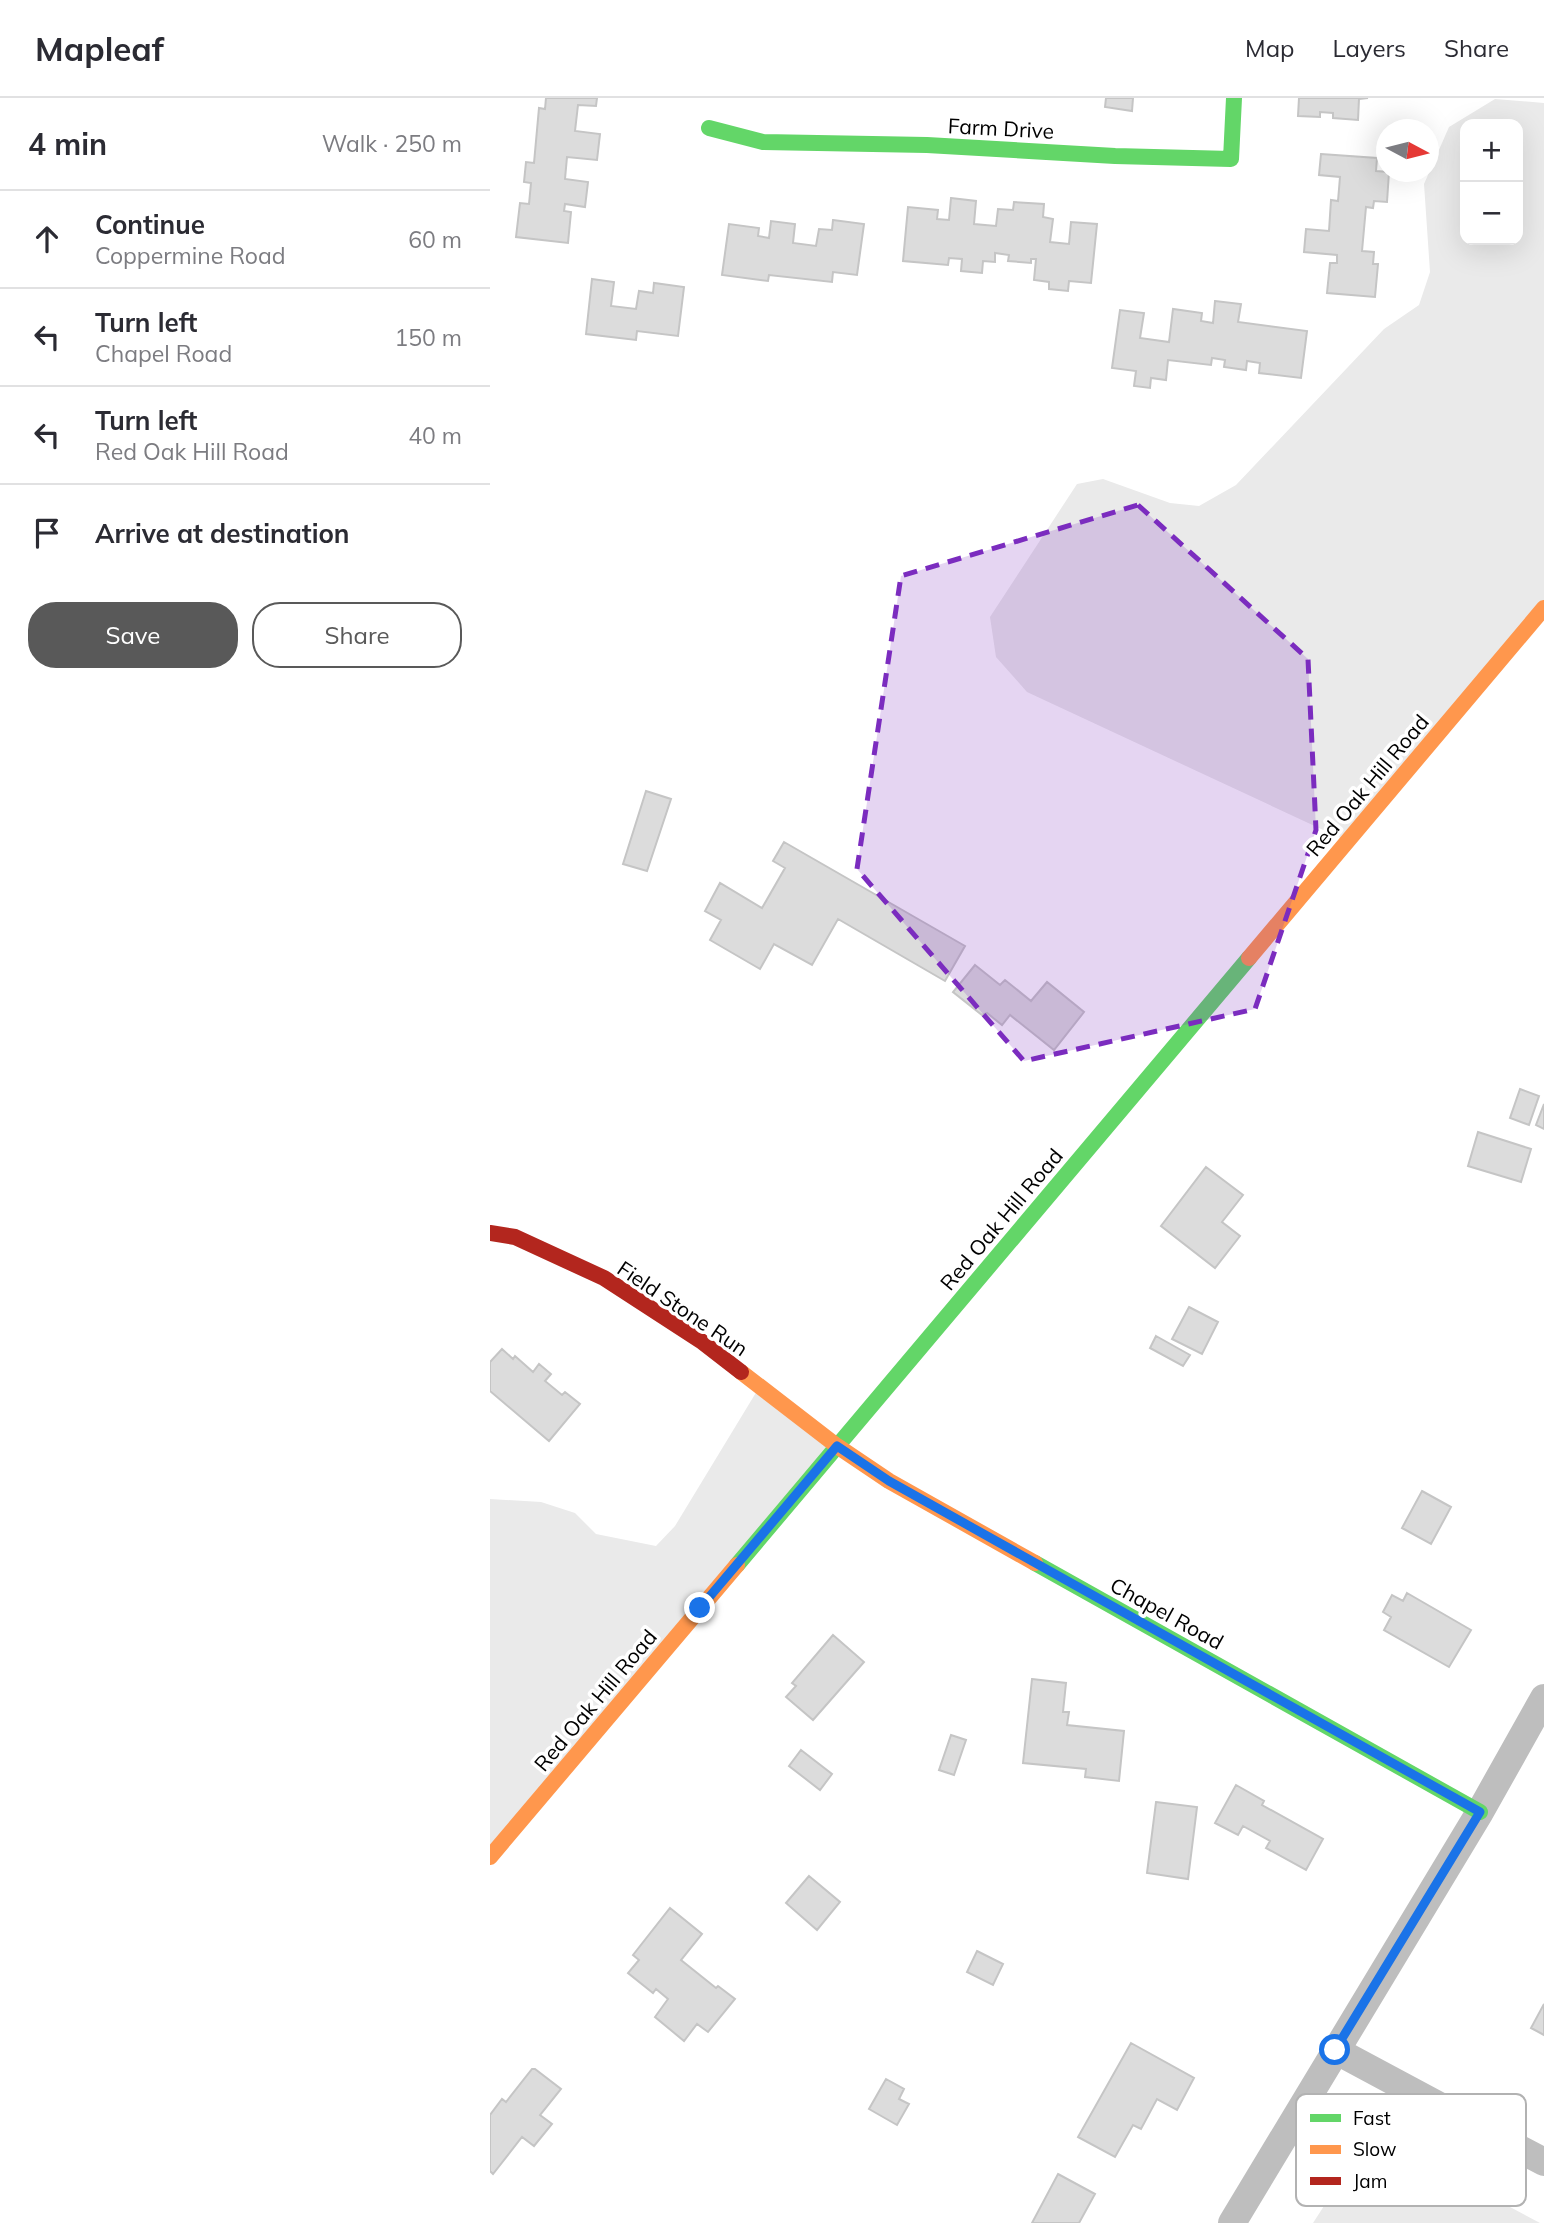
<!DOCTYPE html>
<html lang="en">
<head>
<meta charset="utf-8">
<style>
  :root { --surface:#fff; --page:#f7f7f7; --text:#2b2b33; --muted:#7c7c81; --line:#e1e1e2; --accent:#595959 }
  body { margin:0; font-family:Mulish,sans-serif; background:var(--page); color:var(--text) }
  .controls { position:absolute; right:21px; top:21px; display:grid; overflow:hidden; border-radius:14px; box-shadow:0 7px 28px #0002 }
  .controls button { width:63px; height:63px; display:grid; place-items:center; padding:0; border:0; border-bottom:2px solid var(--line); background:var(--surface); color:var(--text); font:35px sans-serif }
  .compass { position:absolute; left:886px; top:21px; width:63px; height:63px; border-radius:50%; background:var(--surface); box-shadow:0 7px 28px #0002; rotate:97deg }
  .stop { position:absolute; width:21px; height:21px; margin:-16px; border:5px solid #1a73e8; border-radius:50%; background:#fff }
  .stop.end { background:#1a73e8; border-color:#fff; box-shadow:0 2px 7px #0008 }
  .list { margin:0; padding:0; list-style:none }
  h2 { display:flex; justify-content:space-between; align-items:center; height:91px; margin:0; padding:0 28px; font-size:30px }
  h2 small { font-size:23px; font-weight:400; color:var(--muted) }
  .list li { display:grid; grid-template-columns:46px 1fr auto; gap:21px; align-items:center; box-sizing:border-box; height:98px; padding:0 28px; border-top:2px solid var(--line) }
  .list b { display:block; font-size:26px; white-space:nowrap }
  .list p { margin:0; font-size:23px; white-space:nowrap; color:var(--muted) }
  .list em { font-size:23px; font-style:normal; color:var(--muted) }
  .actions { display:flex; gap:14px; padding:21px 28px }
  .actions a { flex:1; padding:16px 0; border:2px solid var(--accent); border-radius:28px; text-align:center; font-size:24px; color:var(--accent) }
  .actions .main { background:var(--accent); color:#fff }
  .icon { flex:none; width:38px; height:38px; fill:none; stroke:currentColor; stroke-width:2; stroke-linecap:round; stroke-linejoin:round }
  .map { position:relative; flex:none; width:1054px; height:2125px; overflow:hidden }
  header { display:flex; align-items:center; gap:42px; box-sizing:border-box; height:98px; padding:0 35px; background:var(--surface); border-bottom:2px solid var(--line) }
  header strong { font-size:33px }
  nav { display:flex; gap:38px; margin-inline-start:auto; font-size:24px }
  main { display:flex }
  aside { flex:1; background:var(--surface) }
  .map>svg:first-child { display:block }
</style>
</head>
<body>
<header>
<strong>Mapleaf</strong>
<nav><a>Map</a><a>Layers</a><a>Share</a></nav>
</header>
<main>
<aside>
<h2>4 min<small>Walk · 250 m</small></h2>
<ul class="list">
<li><svg class="icon" aria-label="ahead" viewBox="0 0 24 24"><path d="M12 20V5M6 11l6-6 6 6"/></svg><div><b>Continue</b><p>Coppermine Road</p></div><em>60 m</em></li>
<li><svg class="icon" aria-label="left" viewBox="0 0 24 24"><path d="M17 20v-9H6M10 6l-5 5 5 5"/></svg><div><b>Turn left</b><p>Chapel Road</p></div><em>150 m</em></li>
<li><svg class="icon" aria-label="left" viewBox="0 0 24 24"><path d="M17 20v-9H6M10 6l-5 5 5 5"/></svg><div><b>Turn left</b><p>Red Oak Hill Road</p></div><em>40 m</em></li>
<li><svg class="icon" aria-label="arrive" viewBox="0 0 24 24"><path d="M6 21V4h12l-3 4 3 4H6"/></svg><div><b>Arrive at destination</b></div></li>
</ul>
<div class="actions"><a class="main">Save</a><a>Share</a></div>
</aside>
<div class="map">
<svg width="1054" height="2125" viewBox="0 0 1054 2125">
  <rect width="100%" height="100%" fill="#fff"/>
  <path fill="#eaeaea" fill-rule="evenodd" d="M 1005,1 L 1054,5 L 1054,510 L 857,743 L 537,594 L 506,559 L 500,519 L 587,386 L 613,381 L 680,405 L 709,408 L 746,387 L 894,231 L 929,207 L 940,174 L 934,86 L 959,29 ZM 975,26 L 1028,26 L 1028,142 L 975,142 Z
    M 270,1288 L 347,1348 L 0,1747 L 0,1401 L 51,1404 L 85,1415 L 106,1436 L 166,1448 L 185,1428 Z
    M 881,2035 L 1050,2125 L 823,2125 Z"/>
  <path fill="#dcdcdc" stroke="#c5c5c5" stroke-width="2" d="M 56,0 L 107,0 L 106,8 L 88,7 L 85,33 L 110,36 L 107,62 L 77,59 L 75,81 L 98,84 L 95,109 L 75,106 L 74,113 L 81,114 L 78,145 L 26,139 L 30,105 L 39,106 L 41,85 L 34,84 L 36,64 L 44,65 L 49,10 L 55,11 Z
    M 616,0 L 643,0 L 642,13 L 615,9 Z
    M 809,0 L 878,0 L 869,1 L 868,22 L 843,20 L 843,15 L 830,14 L 830,19 L 808,18 Z
    M 831,56 L 887,60 L 886,73 L 899,74 L 897,104 L 884,103 L 883,110 L 876,109 L 872,153 L 884,154 L 883,166 L 888,166 L 885,199 L 837,195 L 840,165 L 847,165 L 847,157 L 814,154 L 816,131 L 839,133 L 841,102 L 848,103 L 850,79 L 829,77 Z
    M 461,100 L 486,103 L 484,126 L 506,128 L 508,111 L 523,112 L 524,104 L 554,106 L 553,119 L 563,121 L 560,144 L 579,146 L 581,124 L 607,126 L 601,185 L 579,183 L 578,193 L 559,191 L 559,184 L 544,182 L 546,161 L 541,161 L 541,165 L 518,163 L 519,157 L 505,155 L 505,164 L 493,163 L 492,175 L 471,173 L 472,161 L 459,160 L 458,167 L 413,163 L 418,109 L 448,112 L 447,121 L 459,122 Z
    M 343,122 L 374,126 L 367,177 L 343,174 L 342,184 L 279,177 L 278,183 L 232,177 L 239,126 L 269,130 L 268,138 L 279,140 L 281,123 L 305,126 L 303,145 L 326,148 L 329,131 L 342,132 Z
    M 102,181 L 124,184 L 121,208 L 146,211 L 149,193 L 163,195 L 164,185 L 194,189 L 188,238 L 147,233 L 146,242 L 96,236 Z
    M 725,203 L 751,206 L 748,224 L 817,233 L 811,280 L 769,275 L 770,265 L 757,263 L 756,272 L 734,269 L 735,262 L 722,260 L 721,267 L 678,262 L 676,282 L 661,280 L 660,290 L 644,288 L 646,273 L 622,270 L 630,212 L 654,215 L 650,240 L 679,244 L 683,211 L 712,215 L 711,223 L 723,225 Z
    M 156,693 L 181,701 L 157,773 L 133,766 Z
    M 294,744 L 475,848 L 455,883 L 348,821 L 322,867 L 284,846 L 270,871 L 220,842 L 231,822 L 215,813 L 230,785 L 272,810 L 295,770 L 283,763 Z
    M 485,867 L 510,887 L 515,882 L 541,903 L 557,884 L 594,914 L 564,952 L 520,917 L 512,927 L 497,915 L 492,917 L 463,894 Z
    M 1030,991 L 1049,998 L 1039,1027 L 1020,1020 Z
    M 1054,1006 L 1054,1031 L 1046,1027 Z
    M 988,1034 L 1041,1051 L 1031,1084 L 978,1068 Z
    M 716,1069 L 753,1097 L 732,1124 L 750,1138 L 725,1170 L 671,1128 Z
    M 699,1209 L 728,1224 L 712,1256 L 682,1241 Z
    M 666,1238 L 700,1257 L 693,1268 L 660,1250 Z
    M 12,1251 L 23,1261 L 25,1258 L 43,1274 L 49,1266 L 61,1276 L 55,1283 L 72,1297 L 75,1294 L 90,1306 L 59,1343 L 0,1293 L 0,1264 Z
    M 932,1393 L 961,1409 L 941,1446 L 912,1430 Z
    M 917,1495 L 981,1532 L 959,1569 L 894,1532 L 901,1519 L 893,1514 L 902,1497 L 913,1503 Z
    M 343,1537 L 374,1564 L 323,1622 L 296,1599 L 306,1588 L 302,1585 Z
    M 542,1581 L 576,1585 L 573,1614 L 579,1614 L 577,1627 L 634,1633 L 629,1683 L 595,1679 L 596,1671 L 533,1665 Z
    M 461,1637 L 476,1642 L 464,1677 L 449,1672 Z
    M 311,1652 L 342,1676 L 330,1692 L 299,1668 Z
    M 746,1687 L 774,1703 L 772,1707 L 833,1741 L 816,1772 L 776,1750 L 780,1743 L 753,1728 L 748,1737 L 725,1725 Z
    M 666,1704 L 707,1709 L 698,1781 L 657,1775 Z
    M 319,1778 L 350,1804 L 327,1832 L 296,1805 Z
    M 180,1810 L 212,1836 L 191,1862 L 226,1890 L 228,1888 L 245,1901 L 218,1934 L 207,1926 L 194,1943 L 165,1919 L 178,1901 L 166,1891 L 163,1895 L 138,1875 L 149,1862 L 143,1857 Z
    M 487,1853 L 513,1866 L 503,1887 L 477,1874 Z
    M 1054,1906 L 1054,1937 L 1041,1930 Z
    M 641,1945 L 704,1980 L 687,2012 L 667,2001 L 651,2031 L 643,2027 L 625,2059 L 588,2039 Z
    M 42,1971 L 45,1971 L 71,1991 L 50,2017 L 62,2026 L 44,2048 L 32,2039 L 3,2076 L 0,2073 L 0,2017 L 12,2001 L 16,2004 Z
    M 396,1981 L 414,1991 L 409,2001 L 419,2006 L 407,2027 L 379,2011 Z
    M 568,2076 L 605,2096 L 589,2125 L 542,2125 Z"/>
  <g fill="none" stroke-linecap="round" stroke-linejoin="round">
    <path stroke="#bebebe" stroke-width="28" d="M 845,1952 L 1054,2064
      M 742,2125 L 990,1714 L 1054,1600"/>
    <path stroke="#63d668" stroke-width="16" d="M 219,30 L 273,44 L 437,47 L 625,58 L 741,61 L 744,0
      M 545,1465 L 990,1714
      M 247,1467 L 759,860"/>
    <path stroke="#ff974d" stroke-width="16" d="M 759,860 L 1054,510
      M 251,1274 L 347,1348 L 399,1383 L 545,1465
      M 0,1759 L 247,1467"/>
    <path stroke="#b3261e" stroke-width="16" d="M 0,1135 L 25,1139 L 114,1180 L 211,1243 L 251,1274"/>
  </g>
  <g fill="none" stroke-linecap="round" stroke-linejoin="round">
    <path stroke="#1a73e8" stroke-width="9" d="M 210,1510 L 347,1348 L 399,1383 L 990,1714 L 845,1952"/>
  </g>
  <path fill="#7b2cbf" fill-opacity="0.2" stroke="#7b2cbf" stroke-width="5" stroke-dasharray="14 9" stroke-linejoin="round" d="M 648,407 L 818,561 L 826,732 L 765,911 L 534,963 L 367,771 L 411,478 Z"/>
  <g text-anchor="middle" dominant-baseline="central" stroke-width="7" stroke-linejoin="round" paint-order="stroke">
    <g font-size="21" fill="#000" stroke="#fff">
      <text transform="translate(511 30) rotate(3)">Farm Drive</text>
      <text transform="translate(877 687) rotate(-50)">Red Oak Hill Road</text>
      <text transform="translate(511 1121) rotate(-50)">Red Oak Hill Road</text>
      <text transform="translate(193 1210) rotate(34)">Field Stone Run</text>
      <text transform="translate(677 1515) rotate(29)">Chapel Road</text>
      <text transform="translate(105 1602) rotate(-50)">Red Oak Hill Road</text>
    </g>
  </g>
  <rect x="806" y="1996" width="230" height="112" rx="10" fill="#fff" stroke="#b2b2b2" stroke-width="2"/>
  <rect x="820" y="2016" width="31" height="8" fill="#63d668"/>
  <rect x="820" y="2047" width="31" height="9" fill="#ff974d"/>
  <rect x="820" y="2079" width="31" height="8" fill="#b3261e"/>
  <g font-size="19" fill="#000">
    <text x="863" y="2027">Fast</text>
    <text x="863" y="2058">Slow</text>
    <text x="863" y="2090">Jam</text>
  </g>
</svg>
<div class="controls">
<button>+</button>
<button>−</button>
</div>
<svg class="compass" viewBox="-18 -18 36 36"><path d="M0-13l5 13h-10z" fill="#e53935"/><path d="M0 13l5-13h-10z" fill="#7c7c81"/></svg>
<div class="stop" style="left:845px;top:1952px"></div>
<div class="stop end" style="left:210px;top:1510px"></div>
</div>
</main>
</body>
</html>
